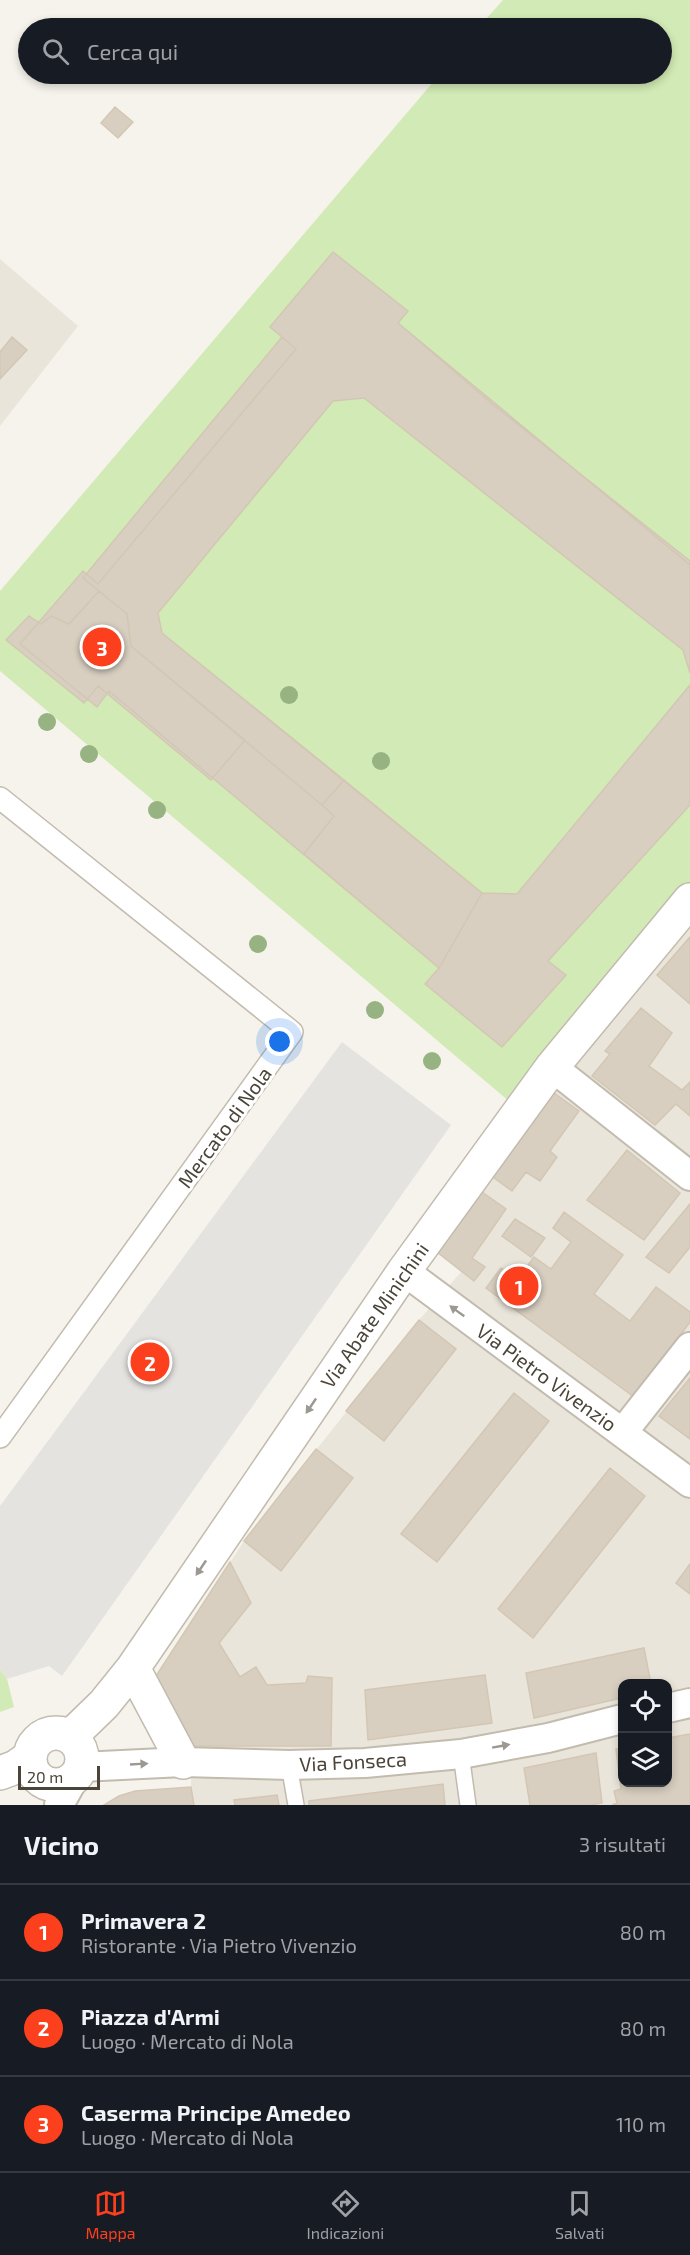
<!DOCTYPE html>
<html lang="it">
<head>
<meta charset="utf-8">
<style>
  :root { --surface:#171b24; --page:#242831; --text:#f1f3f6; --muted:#9ea1a6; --line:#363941; --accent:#fc3f1d }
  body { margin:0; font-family:"Exo 2",sans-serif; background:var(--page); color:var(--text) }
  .controls { position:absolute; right:18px; bottom:18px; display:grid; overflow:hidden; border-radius:12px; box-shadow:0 3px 9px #0003 }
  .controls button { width:54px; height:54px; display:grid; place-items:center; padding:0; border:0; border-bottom:2px solid var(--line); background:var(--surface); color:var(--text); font:30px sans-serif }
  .scale { position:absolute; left:18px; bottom:15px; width:82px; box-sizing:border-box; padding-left:6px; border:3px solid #4b4439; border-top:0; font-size:16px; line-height:21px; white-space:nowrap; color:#4b4439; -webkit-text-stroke:4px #fff; paint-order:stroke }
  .you { position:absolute; left:280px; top:1042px; width:21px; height:21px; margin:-15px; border:4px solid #fff; border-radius:50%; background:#1a73e8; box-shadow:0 0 0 9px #1a73e833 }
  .badge { display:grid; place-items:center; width:39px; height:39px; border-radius:50%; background:var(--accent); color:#fff; font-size:20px; font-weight:700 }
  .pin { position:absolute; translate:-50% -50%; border:3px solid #fff; box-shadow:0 2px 6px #0006 }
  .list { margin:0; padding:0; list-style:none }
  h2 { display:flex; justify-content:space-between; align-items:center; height:78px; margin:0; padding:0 24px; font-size:26px }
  h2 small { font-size:20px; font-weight:400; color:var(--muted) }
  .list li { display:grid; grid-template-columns:39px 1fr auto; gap:18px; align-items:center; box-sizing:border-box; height:96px; padding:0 24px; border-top:2px solid var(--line) }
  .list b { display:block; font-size:22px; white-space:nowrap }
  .list p { margin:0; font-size:20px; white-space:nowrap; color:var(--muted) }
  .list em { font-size:20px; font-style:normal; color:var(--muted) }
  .icon { flex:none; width:33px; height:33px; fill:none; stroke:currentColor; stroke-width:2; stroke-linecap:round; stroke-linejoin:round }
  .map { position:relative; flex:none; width:690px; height:1805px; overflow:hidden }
  .search { position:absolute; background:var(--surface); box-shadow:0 3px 9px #0003; left:18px; right:18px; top:18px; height:66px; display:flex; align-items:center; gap:15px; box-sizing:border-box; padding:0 21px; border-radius:33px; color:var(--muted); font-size:22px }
  .sheet { height:366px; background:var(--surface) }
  nav { display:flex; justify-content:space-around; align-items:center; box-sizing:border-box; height:84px; border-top:2px solid var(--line); background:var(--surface); font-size:16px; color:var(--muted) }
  nav a { display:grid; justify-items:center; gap:3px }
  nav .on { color:var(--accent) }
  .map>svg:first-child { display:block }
</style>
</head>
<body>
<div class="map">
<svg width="690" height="1805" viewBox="0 0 690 1805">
  <rect width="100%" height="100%" fill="#f6f3ec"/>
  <path fill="#eae5da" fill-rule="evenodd" d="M 0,259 L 78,326 L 0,426 Z
    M 690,919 L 690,1805 L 104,1805 L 119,1796 L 135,1791 L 191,1787 L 191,1746 L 154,1679 L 244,1541 L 419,1320 L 461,1272 L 437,1252 L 618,1005 ZM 622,1684 L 668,1684 L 668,1782 L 622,1782 Z"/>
  <path fill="#d2eab5" d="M 503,0 L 690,0 L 690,884 L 510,1102 L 0,671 L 0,591 L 440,74 L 662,74 L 662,28 L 478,28 Z
    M 0,1669 L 7,1679 L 14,1707 L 0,1712 Z"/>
  <path fill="#e5e3e0" d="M 342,1042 L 451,1125 L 62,1676 L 49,1666 L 7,1679 L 0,1669 L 0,1506 Z"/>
  <path fill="#d8cfc1" stroke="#d3c7b4" stroke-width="1.5" d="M 115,107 L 133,122 L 118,138 L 101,123 Z
    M 333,252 L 408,311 L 398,323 L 491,403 L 690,561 L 690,673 L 683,650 L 364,398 L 333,401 L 158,613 L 162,633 L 482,893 L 517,894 L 690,685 L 690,805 L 548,961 L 566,975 L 502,1047 L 425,984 L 439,968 L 109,691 L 97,707 L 20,644 L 83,571 L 98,584 L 296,349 L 270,327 Z
    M 333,252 L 408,311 L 398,323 L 690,565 L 690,673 L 683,650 L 364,398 L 333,401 L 158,613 L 162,633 L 344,780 L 322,805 L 131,646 L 127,614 L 83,578 L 282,337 L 270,327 Z
    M 12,337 L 27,350 L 0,379 L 0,352 Z
    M 99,591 L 127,614 L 131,646 L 245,740 L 211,780 L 98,686 L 84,703 L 6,640 L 29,616 L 41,624 L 51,616 L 69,624 Z
    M 690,685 L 690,805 L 548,961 L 566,975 L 502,1047 L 425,984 L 439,968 L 482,893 L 517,894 Z
    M 344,780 L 482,893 L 439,968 L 304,854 L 334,816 L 322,805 Z
    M 690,937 L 690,1004 L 657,975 Z
    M 641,1008 L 672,1033 L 649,1066 L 682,1090 L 690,1082 L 690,1116 L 676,1104 L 655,1125 L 592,1076 L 610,1054 L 605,1051 Z
    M 554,1093 L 579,1111 L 550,1151 L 557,1157 L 540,1181 L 526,1172 L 512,1191 L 493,1177 Z
    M 627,1150 L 680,1193 L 644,1240 L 587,1200 Z
    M 482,1192 L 506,1209 L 472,1258 L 485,1267 L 474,1281 L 437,1252 Z
    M 690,1204 L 690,1247 L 669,1273 L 646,1257 Z
    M 564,1212 L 623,1255 L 594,1294 L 630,1321 L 656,1287 L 690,1312 L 690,1322 L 634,1397 L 486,1288 L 501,1268 L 517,1280 L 534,1257 L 551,1269 L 571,1242 L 553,1228 Z
    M 515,1219 L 545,1238 L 531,1257 L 502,1236 Z
    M 419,1320 L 456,1349 L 384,1441 L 346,1411 Z
    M 690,1378 L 690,1439 L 659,1416 Z
    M 514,1393 L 549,1421 L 437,1562 L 401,1534 Z
    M 316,1449 L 353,1478 L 281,1571 L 244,1541 Z
    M 610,1468 L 645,1496 L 533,1638 L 498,1609 Z
    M 230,1562 L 251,1603 L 219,1643 L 240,1677 L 256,1667 L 267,1685 L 306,1683 L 308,1676 L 332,1678 L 331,1746 L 191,1746 L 154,1679 Z
    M 690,1564 L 690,1594 L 676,1583 Z
    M 644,1648 L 651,1684 L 622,1684 L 622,1698 L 534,1718 L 526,1673 Z
    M 485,1675 L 492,1723 L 368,1740 L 365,1690 Z
    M 690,1734 L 690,1805 L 612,1805 L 617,1803 L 614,1791 L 621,1789 L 616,1749 L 622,1748 L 622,1782 L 668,1782 L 668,1738 Z
    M 596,1753 L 602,1803 L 591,1805 L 530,1805 L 524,1768 Z
    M 443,1784 L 445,1805 L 309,1805 L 309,1801 Z
    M 191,1787 L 194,1805 L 104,1805 L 119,1796 L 135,1791 Z
    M 277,1795 L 279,1805 L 235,1805 L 234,1800 Z"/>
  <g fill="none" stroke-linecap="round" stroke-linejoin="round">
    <g stroke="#c2bbae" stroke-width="18">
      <path id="service" d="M 461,1754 L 468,1805
        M 289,1765 L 296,1805"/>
    </g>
    <g stroke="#c2bbae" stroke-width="24">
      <path id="pedestrian" d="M 0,798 L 292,1032 L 0,1437"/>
    </g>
    <g stroke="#c2bbae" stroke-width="32">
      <path id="minor" d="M 552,1067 L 690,1176
        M 404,1271 L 690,1483
        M 623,1432 L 690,1347
        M 668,1708 L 690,1703
        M 81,1767 L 183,1762 L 289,1765 L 365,1763 L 461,1754 L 548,1738 L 622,1719
        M 59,1805 L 74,1778"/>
    </g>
    <g stroke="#c2bbae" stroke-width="36">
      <path id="tertiary" d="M 133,1668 L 183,1762
        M30 1759a26 26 0 1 1 52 0a26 26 0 1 1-52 0Z
        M 70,1737 L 104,1704 L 133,1668 L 404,1271 L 552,1067 L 690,900
        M 0,1773 L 16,1767 L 30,1757"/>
    </g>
    <use href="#service" stroke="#fff" stroke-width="15"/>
    <use href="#pedestrian" stroke="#fff" stroke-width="21"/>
    <use href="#minor" stroke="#fff" stroke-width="28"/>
    <use href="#tertiary" stroke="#fff" stroke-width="33"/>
  </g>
  <g fill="#97b381">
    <circle cx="289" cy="695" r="9"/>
    <circle cx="47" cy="722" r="9"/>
    <circle cx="89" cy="754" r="9"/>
    <circle cx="381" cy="761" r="9"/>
    <circle cx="157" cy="810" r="9"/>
    <circle cx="258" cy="944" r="9"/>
    <circle cx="375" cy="1010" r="9"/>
    <circle cx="432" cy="1061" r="9"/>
  </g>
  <defs><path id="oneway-solid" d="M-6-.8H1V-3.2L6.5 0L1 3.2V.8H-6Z" transform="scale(1.5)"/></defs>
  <g fill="#9c9892">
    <use href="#oneway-solid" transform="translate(457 1311) rotate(-144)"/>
    <use href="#oneway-solid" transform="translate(311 1406) rotate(124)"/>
    <use href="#oneway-solid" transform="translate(201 1568) rotate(124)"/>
    <use href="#oneway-solid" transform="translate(501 1746) rotate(-10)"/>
    <use href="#oneway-solid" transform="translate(139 1764) rotate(-3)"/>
  </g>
  <g text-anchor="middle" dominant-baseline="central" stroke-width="6" stroke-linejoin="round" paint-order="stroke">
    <g font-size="20" fill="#4b4439" stroke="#fff">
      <text transform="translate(224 1127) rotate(-54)">Mercato di Nola</text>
      <text transform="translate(374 1315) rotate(-55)">Via Abate Minichini</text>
      <text transform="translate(547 1377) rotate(36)">Via Pietro Vivenzio</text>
      <text transform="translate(353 1761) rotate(-3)">Via Fonseca</text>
    </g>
  </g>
</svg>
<div class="controls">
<button><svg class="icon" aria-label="locate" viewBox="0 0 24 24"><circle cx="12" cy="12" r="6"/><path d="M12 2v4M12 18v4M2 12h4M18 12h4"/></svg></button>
<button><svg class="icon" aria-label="layers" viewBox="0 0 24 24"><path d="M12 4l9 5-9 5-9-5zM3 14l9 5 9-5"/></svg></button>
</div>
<div class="scale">20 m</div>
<div class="you"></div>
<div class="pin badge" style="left:519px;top:1286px">1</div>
<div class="pin badge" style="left:150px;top:1362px">2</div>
<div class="pin badge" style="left:102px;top:647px">3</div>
<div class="search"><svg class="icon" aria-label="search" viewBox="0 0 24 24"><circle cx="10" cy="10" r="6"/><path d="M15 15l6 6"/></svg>Cerca qui</div>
</div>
<section class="sheet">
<h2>Vicino<small>3 risultati</small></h2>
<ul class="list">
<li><span class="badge">1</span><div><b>Primavera 2</b><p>Ristorante · Via Pietro Vivenzio</p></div><em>80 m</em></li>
<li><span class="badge">2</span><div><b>Piazza d'Armi</b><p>Luogo · Mercato di Nola</p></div><em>80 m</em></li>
<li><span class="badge">3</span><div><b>Caserma Principe Amedeo</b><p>Luogo · Mercato di Nola</p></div><em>110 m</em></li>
</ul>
</section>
<nav>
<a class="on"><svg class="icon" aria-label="map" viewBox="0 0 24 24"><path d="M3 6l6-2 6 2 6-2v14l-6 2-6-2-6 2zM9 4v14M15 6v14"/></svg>Mappa</a>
<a><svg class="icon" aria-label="directions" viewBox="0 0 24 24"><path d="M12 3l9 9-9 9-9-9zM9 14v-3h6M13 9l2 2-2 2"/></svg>Indicazioni</a>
<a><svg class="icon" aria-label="saved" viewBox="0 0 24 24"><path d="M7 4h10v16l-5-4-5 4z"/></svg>Salvati</a>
</nav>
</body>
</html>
